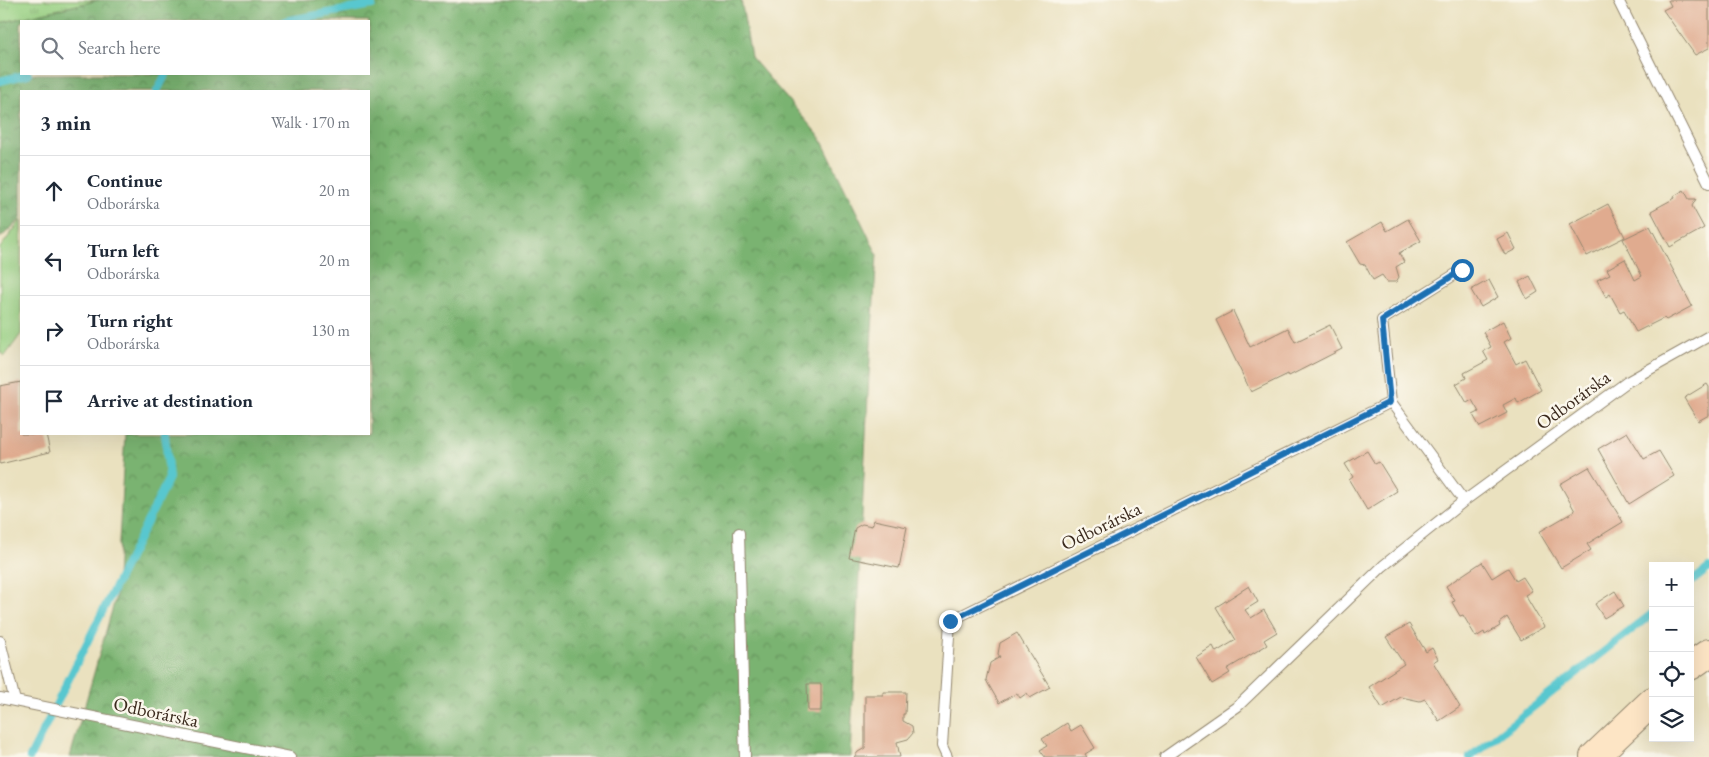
<!DOCTYPE html>
<html lang="en">
<head>
<meta charset="utf-8">
<style>
  :root { --surface:#fff; --page:#f2f2f3; --text:#1f2937; --muted:#747a83; --line:#e0e1e3 }
  body { margin:0; font-family:"EB Garamond",serif; background:var(--page); color:var(--text) }
  .controls { position:absolute; right:15px; bottom:15px; display:grid; overflow:hidden; border-radius:0px; box-shadow:0 5px 20px #0002 }
  .controls button { width:45px; height:45px; display:grid; place-items:center; padding:0; border:0; border-bottom:1px solid var(--line); background:var(--surface); color:var(--text); font:25px sans-serif }
  .stop { position:absolute; width:15px; height:15px; margin:-11px; border:4px solid #1f6fb2; border-radius:50%; background:#fff }
  .stop.end { background:#1f6fb2; border-color:#fff; box-shadow:0 1px 5px #0008 }
  .list { margin:0; padding:0; list-style:none }
  h2 { display:flex; justify-content:space-between; align-items:center; height:65px; margin:0; padding:0 20px; font-size:21px }
  h2 small { font-size:16px; font-weight:400; color:var(--muted) }
  .list li { display:grid; grid-template-columns:32px 1fr auto; gap:15px; align-items:center; box-sizing:border-box; height:70px; padding:0 20px; border-top:1px solid var(--line) }
  .list b { display:block; font-size:19px; white-space:nowrap }
  .list p { margin:0; font-size:16px; white-space:nowrap; color:var(--muted) }
  .list em { font-size:16px; font-style:normal; color:var(--muted) }
  .icon { flex:none; width:28px; height:28px; fill:none; stroke:currentColor; stroke-width:2; stroke-linecap:round; stroke-linejoin:round }
  .map { position:relative; flex:none; width:1709px; height:757px; overflow:hidden }
  .search { position:absolute; background:var(--surface); box-shadow:0 5px 20px #0002; left:20px; top:20px; width:350px; height:55px; display:flex; align-items:center; gap:12px; box-sizing:border-box; padding:0 18px; border-radius:0px; color:var(--muted); font-size:19px }
  .panel { position:absolute; background:var(--surface); box-shadow:0 5px 20px #0002; left:20px; top:90px; width:350px; height:345px; border-radius:0px }
  .map>svg:first-child { display:block }
</style>
</head>
<body>
<div class="map">
<svg width="1709" height="757" viewBox="0 0 1709 757">
  <defs>
    <pattern id="grass-tufts" width="24" height="20" patternUnits="userSpaceOnUse" patternTransform="scale(1.25)"><rect width="24" height="20" fill="#99d183"/><path d="M3 7l-1-3M5 7V3M7 7l1-3M15 17l-1-3M17 17v-4M19 17l1-3" fill="none" stroke="#7eaa6b"/></pattern>
    <pattern id="forest-crowns" width="20" height="18" patternUnits="userSpaceOnUse" patternTransform="scale(1.25)"><rect width="20" height="18" fill="#7ab371"/><path d="M2 6a3 3 0 1 1 6 0M12 15a3 3 0 1 1 6 0" fill="none" stroke="#65925c"/></pattern>
  </defs>
  <rect width="100%" height="100%" fill="#fbf7ec"/>
  <filter id="ink" filterUnits="userSpaceOnUse"><feTurbulence type="fractalNoise" baseFrequency=".02" numOctaves="2"/><feDisplacementMap in="SourceGraphic" scale="10" xChannelSelector="R" yChannelSelector="G"/><feConvolveMatrix kernelMatrix="1 2 1 2 8 2 1 2 1" color-interpolation-filters="sRGB"/></filter>
  <filter id="wash" filterUnits="userSpaceOnUse"><feTurbulence type="fractalNoise" baseFrequency=".0096" numOctaves="4" result="noise"/><feDisplacementMap in="SourceGraphic" scale="20" xChannelSelector="R" yChannelSelector="G"/><feGaussianBlur stdDeviation="1.12" result="paint"/><feColorMatrix in="noise" values="0 0 0 0 0 0 0 0 0 0 0 0 0 0 0 0 0 1.4 0 .05"/><feComposite in="paint" operator="in"/></filter>
  <g filter="url(#wash)">
    <rect width="100%" height="100%" fill="#eae1bf"/>
    <path fill="url(#grass-tufts)" stroke="#6a7e50" d="M 0,0 L 99,0 L 0,23 Z"/>
    <path fill="url(#forest-crowns)" stroke="#5a6e48" fill-rule="evenodd" d="M 99,0 L 741,0 L 751,57 L 820,137 L 877,254 L 869,375 L 850,757 L 70,757 L 116,596 L 125,434 L 369,434 L 369,91 L 21,91 L 21,219 L 0,238 L 0,23 ZM 21,21 L 369,21 L 369,74 L 21,74 Z"/>
    <path fill="#99d183" stroke="#6a7e50" d="M 21,220 L 21,334 L 5,356 L 0,352 L 0,248 Z"/>
    <g fill="none" stroke-linecap="round" stroke-linejoin="round">
      <path stroke="#59c7cf" stroke-width="8" d="M 285,21 L 372,5
        M 0,81 L 28,74
        M 157,91 L 166,74
        M 1690,583 L 1709,568
        M 30,757 L 169,478 L 165,434
        M 1470,757 L 1653,613"/>
    </g>
    <g id="blocks">
      <path fill="#e0ab8f" d="M 1668,0 L 1709,0 L 1709,48 L 1695,55 L 1663,10 L 1671,6 Z
        M 1684,190 L 1689,199 L 1696,199 L 1692,206 L 1704,228 L 1670,247 L 1651,211 L 1675,198 L 1674,196 Z
        M 1608,204 L 1625,237 L 1587,256 L 1570,224 Z
        M 1408,219 L 1421,241 L 1399,253 L 1404,262 L 1396,267 L 1399,277 L 1396,282 L 1387,282 L 1382,275 L 1373,280 L 1365,265 L 1360,264 L 1347,242 L 1382,222 L 1387,231 Z
        M 1650,226 L 1692,306 L 1666,320 L 1664,318 L 1636,332 L 1624,310 L 1620,312 L 1610,294 L 1606,297 L 1597,280 L 1610,274 L 1607,269 L 1625,259 L 1635,280 L 1642,276 L 1623,239 Z
        M 1508,233 L 1516,249 L 1505,255 L 1497,239 Z
        M 1530,276 L 1538,292 L 1527,299 L 1519,282 Z
        M 1489,280 L 1498,297 L 1481,307 L 1471,290 Z
        M 1233,311 L 1250,347 L 1288,328 L 1295,342 L 1330,325 L 1342,349 L 1289,376 L 1288,374 L 1251,392 L 1216,320 Z
        M 1503,321 L 1511,338 L 1504,342 L 1516,364 L 1525,359 L 1541,390 L 1518,403 L 1516,398 L 1503,405 L 1507,413 L 1480,427 L 1473,415 L 1479,412 L 1472,400 L 1467,403 L 1456,384 L 1466,378 L 1464,373 L 1488,360 L 1483,351 L 1491,347 L 1483,332 Z
        M 21,382 L 21,434 L 46,434 L 50,452 L 0,464 L 0,386 Z
        M 1707,384 L 1709,387 L 1709,415 L 1698,421 L 1684,398 Z
        M 1627,432 L 1644,459 L 1659,451 L 1674,476 L 1629,504 L 1598,449 Z
        M 1367,451 L 1375,464 L 1379,462 L 1397,491 L 1367,510 L 1349,480 L 1353,477 L 1345,464 Z
        M 1589,467 L 1623,522 L 1587,544 L 1591,550 L 1561,568 L 1539,532 L 1575,511 L 1560,484 Z
        M 874,520 L 907,527 L 899,568 L 849,558 L 855,528 L 862,524 L 872,526 Z
        M 1482,562 L 1492,578 L 1508,568 L 1516,581 L 1523,577 L 1532,591 L 1525,595 L 1544,627 L 1521,640 L 1507,617 L 1499,623 L 1500,626 L 1485,635 L 1484,632 L 1476,637 L 1463,615 L 1460,616 L 1452,602 L 1455,601 L 1446,586 Z
        M 1249,586 L 1258,602 L 1245,610 L 1251,618 L 1264,610 L 1277,632 L 1264,640 L 1267,645 L 1227,669 L 1230,673 L 1212,684 L 1196,657 L 1213,646 L 1216,652 L 1236,640 L 1216,607 Z
        M 1615,591 L 1624,606 L 1604,618 L 1595,604 Z
        M 1409,624 L 1426,652 L 1432,648 L 1438,659 L 1433,662 L 1460,707 L 1439,721 L 1425,699 L 1420,701 L 1401,697 L 1382,708 L 1369,687 L 1404,664 L 1386,637 Z
        M 1017,633 L 1050,687 L 1030,698 L 1027,693 L 1020,698 L 1017,693 L 999,703 L 986,680 L 990,663 L 1000,657 L 998,654 L 1000,643 Z
        M 807,684 L 821,684 L 821,711 L 808,711 Z
        M 883,692 L 906,692 L 905,714 L 903,714 L 903,721 L 912,726 L 913,733 L 908,739 L 897,742 L 900,757 L 854,757 L 858,752 L 865,748 L 865,695 L 883,695 Z
        M 1067,723 L 1071,731 L 1081,725 L 1095,748 L 1085,754 L 1087,757 L 1045,757 L 1040,750 L 1047,746 L 1042,739 Z"/>
    </g>
  </g>
  <g filter="url(#ink)">
    <use href="#blocks" fill-opacity="0" stroke="#92866e" stroke-width="1"/>
    <g fill="none" stroke-linecap="round" stroke-linejoin="round">
      <g stroke="#92866e" stroke-width="12">
        <path id="service" d="M 1618,0 L 1709,183
          M 1391,402 L 1382,320 L 1462,270
          M 739,533 L 745,757
          M 0,641 L 15,701
          M 0,698 L 290,757
          M 947,757 L 942,746 L 950,621 L 1391,402 L 1464,501
          M 1165,757 L 1238,706 L 1383,566 L 1464,501 L 1627,382 L 1709,336"/>
      </g>
      <g stroke="#92866e" stroke-width="30">
        <path id="secondary" d="M 1690,666 L 1709,653
          M 1594,757 L 1653,701"/>
      </g>
      <use href="#service" stroke="#fff" stroke-width="10"/>
      <use href="#secondary" stroke="#fde5c5" stroke-width="28"/>
    </g>
  </g>
  <g fill="none" stroke-linecap="round" stroke-linejoin="round" filter="url(#ink)">
    <path stroke="#1f6fb2" stroke-width="6" d="M 950,621 L 1390,402 L 1382,320 L 1462,270"/>
  </g>
  <g text-anchor="middle" dominant-baseline="central" stroke-width="5" stroke-linejoin="round" paint-order="stroke">
    <g font-size="19" fill="#3b2a1e" stroke="#fbf7ec">
      <text transform="translate(1573 400) rotate(-36)">Odborárska</text>
      <text transform="translate(1101 526) rotate(-26)">Odborárska</text>
      <text transform="translate(156 712) rotate(12)">Odborárska</text>
    </g>
  </g>
</svg>
<div class="controls">
<button>+</button>
<button>−</button>
<button><svg class="icon" aria-label="locate" viewBox="0 0 24 24"><circle cx="12" cy="12" r="6"/><path d="M12 2v4M12 18v4M2 12h4M18 12h4"/></svg></button>
<button><svg class="icon" aria-label="layers" viewBox="0 0 24 24"><path d="M12 4l9 5-9 5-9-5zM3 14l9 5 9-5"/></svg></button>
</div>
<div class="stop" style="left:1462px;top:270px"></div>
<div class="stop end" style="left:950px;top:621px"></div>
<div class="search"><svg class="icon" aria-label="search" viewBox="0 0 24 24"><circle cx="10" cy="10" r="6"/><path d="M15 15l6 6"/></svg>Search here</div>
<section class="panel">
<h2>3 min<small>Walk · 170 m</small></h2>
<ul class="list">
<li><svg class="icon" aria-label="ahead" viewBox="0 0 24 24"><path d="M12 20V5M6 11l6-6 6 6"/></svg><div><b>Continue</b><p>Odborárska</p></div><em>20 m</em></li>
<li><svg class="icon" aria-label="left" viewBox="0 0 24 24"><path d="M17 20v-9H6M10 6l-5 5 5 5"/></svg><div><b>Turn left</b><p>Odborárska</p></div><em>20 m</em></li>
<li><svg class="icon" aria-label="right" viewBox="0 0 24 24"><path d="M7 20v-9h11M14 6l5 5-5 5"/></svg><div><b>Turn right</b><p>Odborárska</p></div><em>130 m</em></li>
<li><svg class="icon" aria-label="arrive" viewBox="0 0 24 24"><path d="M6 21V4h12l-3 4 3 4H6"/></svg><div><b>Arrive at destination</b></div></li>
</ul>
</section>
</div>
</body>
</html>
